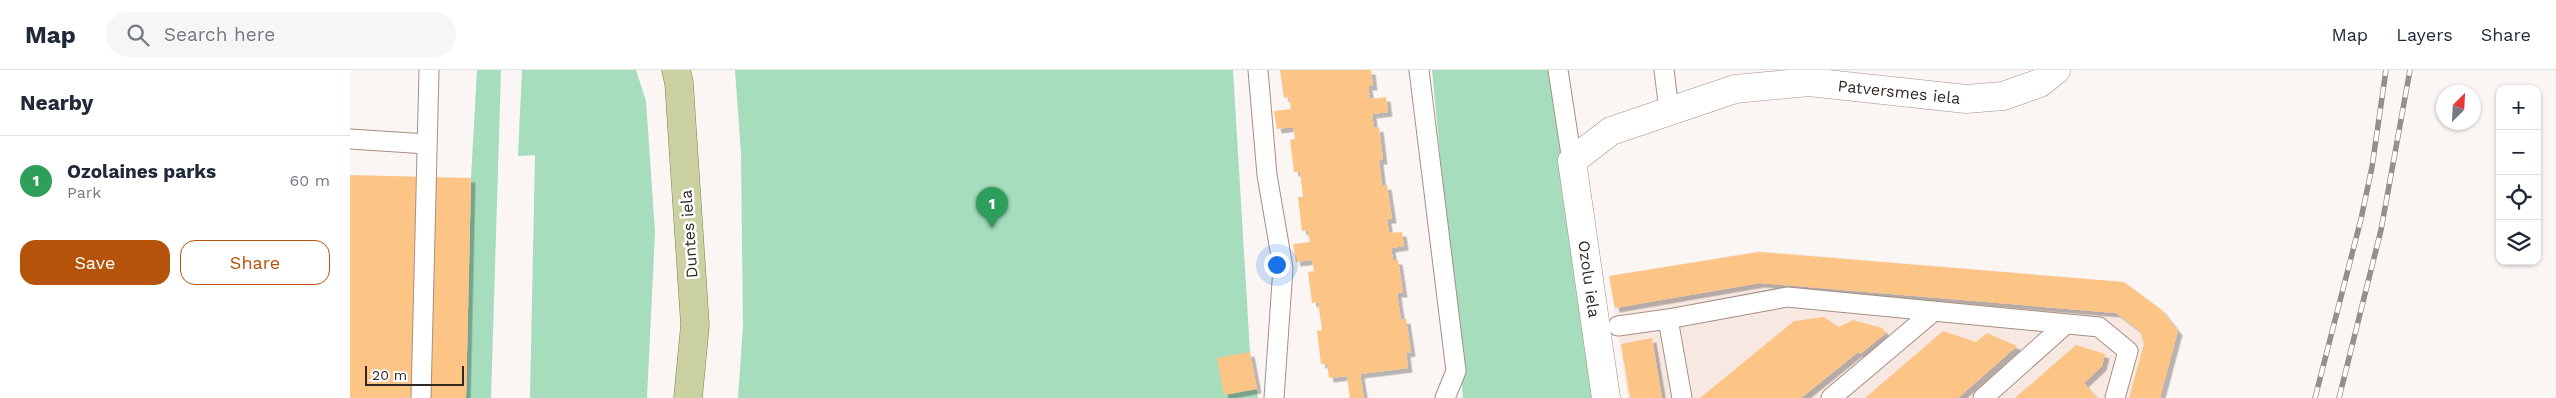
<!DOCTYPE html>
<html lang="en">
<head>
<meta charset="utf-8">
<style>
  :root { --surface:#fff; --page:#f6f6f7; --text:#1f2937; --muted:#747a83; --line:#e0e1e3; --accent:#b45309 }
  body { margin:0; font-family:"Work Sans",sans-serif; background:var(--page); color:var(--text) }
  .controls { position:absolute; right:15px; top:15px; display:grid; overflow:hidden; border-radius:10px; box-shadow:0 1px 4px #0004 }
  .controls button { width:45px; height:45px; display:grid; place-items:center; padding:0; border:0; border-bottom:1px solid var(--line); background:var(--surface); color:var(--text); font:25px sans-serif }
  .compass { position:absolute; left:2086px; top:15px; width:45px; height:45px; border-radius:50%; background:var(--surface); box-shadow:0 1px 4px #0004; rotate:24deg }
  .scale { position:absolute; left:15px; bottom:12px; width:99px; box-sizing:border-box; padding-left:5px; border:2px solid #302622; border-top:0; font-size:14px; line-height:18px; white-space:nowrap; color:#302622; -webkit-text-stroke:4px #fff; paint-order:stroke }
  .you { position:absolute; left:926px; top:194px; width:18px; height:18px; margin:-12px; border:4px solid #fff; border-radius:50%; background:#1a73e8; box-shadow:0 0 0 8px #1a73e833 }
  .badge { display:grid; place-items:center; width:32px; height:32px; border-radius:50%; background:var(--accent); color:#fff; font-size:16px; font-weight:700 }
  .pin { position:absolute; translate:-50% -41px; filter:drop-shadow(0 1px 2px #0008) }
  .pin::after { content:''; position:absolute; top:26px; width:18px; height:15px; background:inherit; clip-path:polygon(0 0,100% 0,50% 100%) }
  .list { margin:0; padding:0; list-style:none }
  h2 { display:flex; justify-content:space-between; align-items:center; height:65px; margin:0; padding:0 20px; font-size:21px }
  h2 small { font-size:16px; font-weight:400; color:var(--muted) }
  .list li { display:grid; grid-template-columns:32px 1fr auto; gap:15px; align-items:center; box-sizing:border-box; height:90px; padding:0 20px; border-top:1px solid var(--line) }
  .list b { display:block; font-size:19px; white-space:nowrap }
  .list p { margin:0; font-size:16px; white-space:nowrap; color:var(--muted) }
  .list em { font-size:16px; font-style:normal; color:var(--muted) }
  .actions { display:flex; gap:10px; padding:15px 20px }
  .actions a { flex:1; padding:11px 0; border:1px solid var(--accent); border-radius:15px; text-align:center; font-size:18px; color:var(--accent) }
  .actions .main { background:var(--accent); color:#fff }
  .icon { flex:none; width:28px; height:28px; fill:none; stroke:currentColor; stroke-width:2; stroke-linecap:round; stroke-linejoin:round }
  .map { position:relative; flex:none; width:2206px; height:328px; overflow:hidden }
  header { display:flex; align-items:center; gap:30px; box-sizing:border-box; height:70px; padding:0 25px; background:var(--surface); border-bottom:1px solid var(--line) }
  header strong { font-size:24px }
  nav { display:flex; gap:28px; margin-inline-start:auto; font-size:18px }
  .search { width:350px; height:45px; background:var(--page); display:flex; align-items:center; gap:12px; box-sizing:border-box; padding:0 18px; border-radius:28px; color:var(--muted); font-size:19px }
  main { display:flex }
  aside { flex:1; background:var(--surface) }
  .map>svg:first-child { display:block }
</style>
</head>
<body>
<header>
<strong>Map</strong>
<div class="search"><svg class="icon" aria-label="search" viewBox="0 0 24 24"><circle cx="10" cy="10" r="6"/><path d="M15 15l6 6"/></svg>Search here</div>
<nav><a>Map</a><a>Layers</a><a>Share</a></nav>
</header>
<main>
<aside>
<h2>Nearby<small></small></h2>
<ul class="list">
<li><span class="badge" style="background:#2e9e5b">1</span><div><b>Ozolaines parks</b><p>Park</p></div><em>60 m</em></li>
</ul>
<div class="actions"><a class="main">Save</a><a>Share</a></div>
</aside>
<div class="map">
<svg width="2206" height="328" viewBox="0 0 2206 328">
  <defs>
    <filter id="shadow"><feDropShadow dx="4.5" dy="4.5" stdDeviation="0" flood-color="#0004"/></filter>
  </defs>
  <rect width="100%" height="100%" fill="#fbf5f3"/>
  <path fill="#f7e8e2" d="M 1410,181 L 1774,212 L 1812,241 L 1829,261 L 1811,328 L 1278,328 L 1259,206 Z"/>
  <path fill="#a5ddbd" d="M 127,0 L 151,0 L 141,328 L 116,328 L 121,108 Z
    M 172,0 L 286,0 L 296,31 L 305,162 L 297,328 L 180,328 L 185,85 L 168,86 Z
    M 385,0 L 883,0 L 900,282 L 908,328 L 388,328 L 393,256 L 391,84 Z
    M 1082,0 L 1199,0 L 1227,196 L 1242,328 L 1113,328 Z"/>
  <path fill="#fcc586" filter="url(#shadow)" d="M 930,0 L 1021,0 L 1023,16 L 1018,16 L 1020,29 L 1036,27 L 1038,42 L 1022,44 L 1024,58 L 1029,57 L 1033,90 L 1029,90 L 1032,116 L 1037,115 L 1042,149 L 1037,149 L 1039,163 L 1052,162 L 1054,176 L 1041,178 L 1043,190 L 1048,190 L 1053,223 L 1047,223 L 1051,250 L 1056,249 L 1061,282 L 1056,283 L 1058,298 L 1010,304 L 1014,328 L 1000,328 L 997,306 L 979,308 L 977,294 L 971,294 L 967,261 L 972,260 L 968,232 L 962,233 L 958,202 L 964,201 L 962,190 L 946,192 L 943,174 L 960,172 L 958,160 L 952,161 L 948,127 L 953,127 L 950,102 L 944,102 L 940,70 L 945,69 L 943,57 L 927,59 L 924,41 L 941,39 L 939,27 L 934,28 Z
    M 0,105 L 121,108 L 116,328 L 0,328 Z
    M 1409,182 L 1774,212 L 1812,240 L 1828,261 L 1810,328 L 1779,328 L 1794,274 L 1790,261 L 1766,243 L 1410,213 L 1265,238 L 1259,206 Z
    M 1474,247 L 1489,257 L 1503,250 L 1532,258 L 1536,263 L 1510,284 L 1508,282 L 1451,328 L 1350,328 L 1444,251 Z
    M 1593,261 L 1626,272 L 1637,263 L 1667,276 L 1608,328 L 1515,328 Z
    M 1302,268 L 1312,328 L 1280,328 L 1271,274 Z
    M 1726,275 L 1755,284 L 1752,296 L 1734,313 L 1747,328 L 1665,328 Z
    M 900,282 L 907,319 L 874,325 L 867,288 Z"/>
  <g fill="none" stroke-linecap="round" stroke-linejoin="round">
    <g stroke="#a88e84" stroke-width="21">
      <path id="service" d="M 908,0 L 917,105 L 933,198 L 924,328
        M 1069,0 L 1106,301 L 1095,328
        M 1208,0 L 1222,91
        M 1314,0 L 1319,40
        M 0,69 L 77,74
        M 1268,256 L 1318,249
        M 71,328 L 79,0
        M 1332,328 L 1318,249 L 1437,227 L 1749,257 L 1778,281 L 1765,328
        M 1481,328 L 1584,241
        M 1633,328 L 1716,254"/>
    </g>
    <g stroke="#a88e84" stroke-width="29">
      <path id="minor" d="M 1256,328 L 1222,91 L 1261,61 L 1385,19 L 1459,12 L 1616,29 L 1653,26 L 1690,13 L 1706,0"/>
    </g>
    <g stroke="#7f814c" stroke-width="29">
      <path id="primary" d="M 326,0 L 329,13 L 345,255 L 338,328"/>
    </g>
    <use href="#service" stroke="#fff" stroke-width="19"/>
    <use href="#minor" stroke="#fff" stroke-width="28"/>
    <use href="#primary" stroke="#cbd1a1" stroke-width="28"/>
    <g stroke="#968e8b" stroke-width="5.5">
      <path id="rail" d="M 1965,328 L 2011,149 L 2022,97 L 2036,0
        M 1989,328 L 2031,160 L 2060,0"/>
    </g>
    <use href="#rail" stroke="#fff" stroke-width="4" stroke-dasharray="11" stroke-linecap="butt"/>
  </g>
  <g text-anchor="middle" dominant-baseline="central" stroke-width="5" stroke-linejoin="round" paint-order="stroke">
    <g font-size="16" fill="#302622" stroke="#fff">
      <text transform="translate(1549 22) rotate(6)">Patversmes iela</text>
      <text transform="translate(339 164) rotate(-94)">Duntes iela</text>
      <text transform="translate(1239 209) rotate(82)">Ozolu iela</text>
    </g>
  </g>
</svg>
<div class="controls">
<button>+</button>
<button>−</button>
<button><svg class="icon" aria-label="locate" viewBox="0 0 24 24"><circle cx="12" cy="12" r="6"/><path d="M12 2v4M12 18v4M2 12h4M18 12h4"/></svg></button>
<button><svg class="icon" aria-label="layers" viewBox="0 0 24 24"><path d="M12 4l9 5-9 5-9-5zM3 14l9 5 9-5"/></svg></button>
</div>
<svg class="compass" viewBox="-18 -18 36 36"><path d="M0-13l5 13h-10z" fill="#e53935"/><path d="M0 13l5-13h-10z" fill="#747a83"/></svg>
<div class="scale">20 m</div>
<div class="you"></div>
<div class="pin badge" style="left:642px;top:158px;background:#2e9e5b">1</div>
</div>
</main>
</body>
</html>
